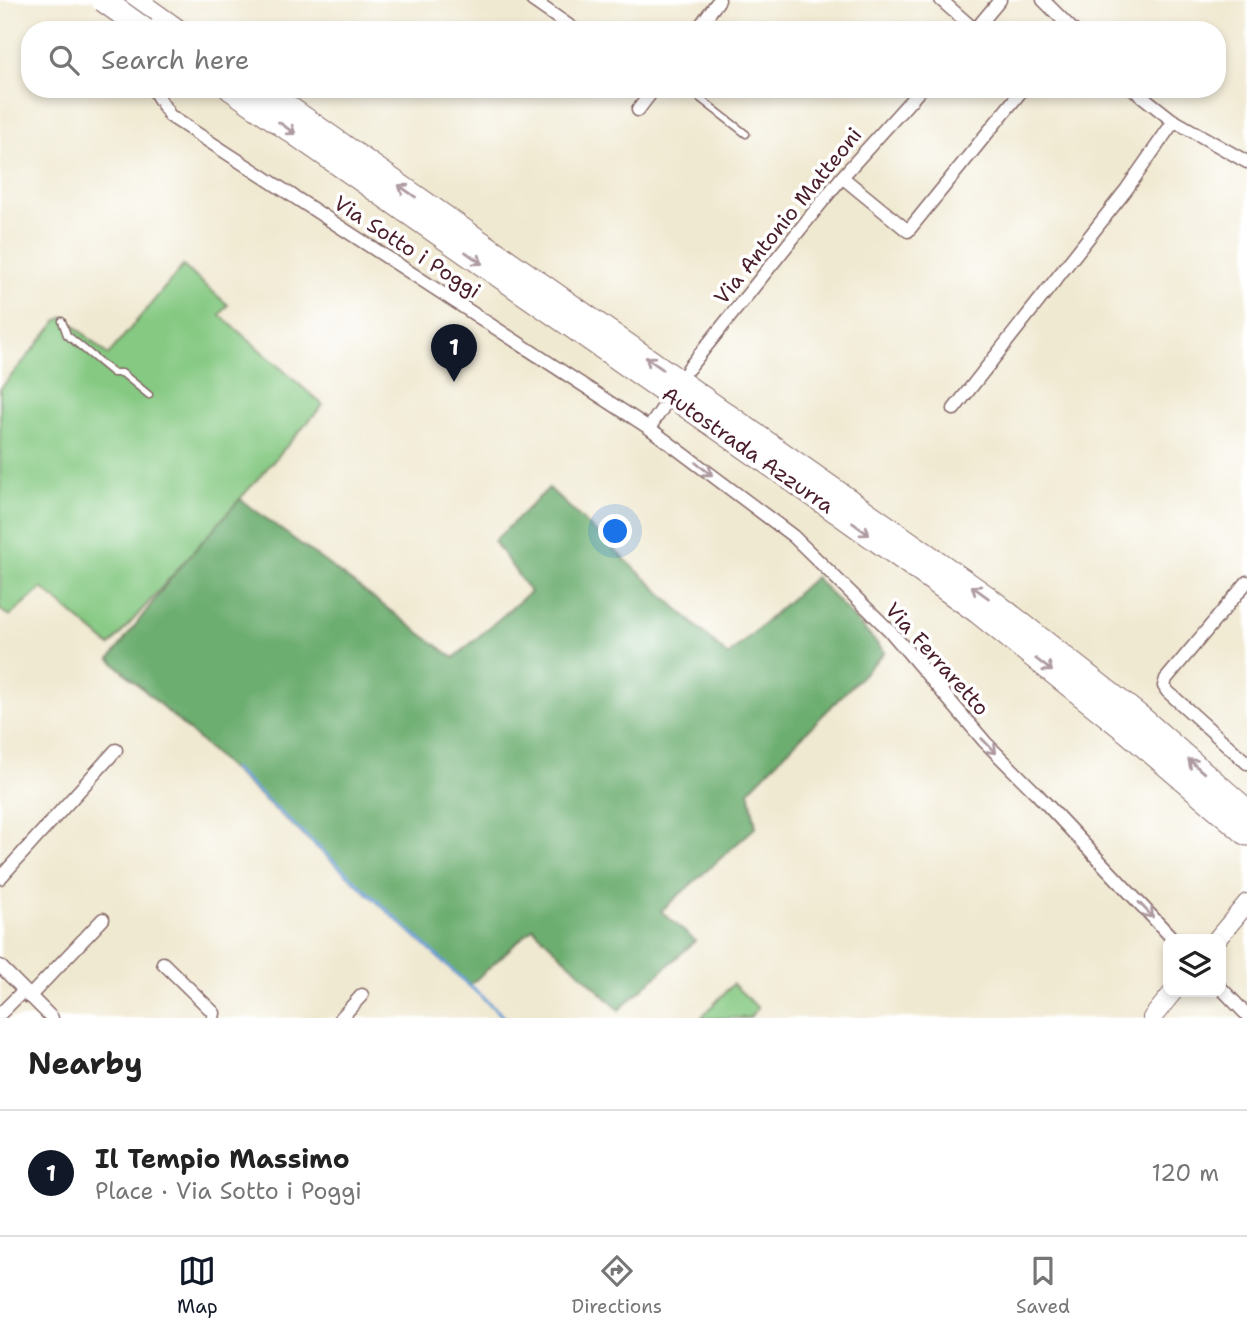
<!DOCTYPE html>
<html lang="en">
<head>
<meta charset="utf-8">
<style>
  :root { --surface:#fff; --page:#f6f6f6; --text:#222; --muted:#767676; --line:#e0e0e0; --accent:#111827 }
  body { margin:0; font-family:"Shantell Sans",sans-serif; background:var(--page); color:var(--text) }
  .controls { position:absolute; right:21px; bottom:21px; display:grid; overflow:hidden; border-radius:14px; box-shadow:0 4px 10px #0003 }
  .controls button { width:63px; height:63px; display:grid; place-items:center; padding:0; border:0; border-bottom:2px solid var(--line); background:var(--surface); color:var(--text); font:35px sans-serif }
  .you { position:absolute; left:616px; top:532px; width:24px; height:24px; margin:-18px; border:5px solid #fff; border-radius:50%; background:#1a73e8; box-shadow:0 0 0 10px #1a73e833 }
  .badge { display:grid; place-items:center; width:46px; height:46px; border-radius:50%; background:var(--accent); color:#fff; font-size:23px; font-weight:700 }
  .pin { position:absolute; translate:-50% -58px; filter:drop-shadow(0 2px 4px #0008) }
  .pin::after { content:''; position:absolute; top:37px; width:24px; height:21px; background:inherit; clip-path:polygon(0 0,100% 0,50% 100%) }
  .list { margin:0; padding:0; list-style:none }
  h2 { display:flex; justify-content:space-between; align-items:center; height:91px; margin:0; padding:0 28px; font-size:30px }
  h2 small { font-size:23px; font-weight:400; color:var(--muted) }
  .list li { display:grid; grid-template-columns:46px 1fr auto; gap:21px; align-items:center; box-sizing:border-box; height:126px; padding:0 28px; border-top:2px solid var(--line) }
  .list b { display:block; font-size:26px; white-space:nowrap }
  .list p { margin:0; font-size:23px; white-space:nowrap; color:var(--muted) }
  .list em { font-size:23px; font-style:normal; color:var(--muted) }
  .icon { flex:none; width:38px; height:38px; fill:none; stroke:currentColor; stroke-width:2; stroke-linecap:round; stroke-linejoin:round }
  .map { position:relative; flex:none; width:1247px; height:1018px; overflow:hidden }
  .search { position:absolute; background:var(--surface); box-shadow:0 4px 10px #0003; left:21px; right:21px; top:21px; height:77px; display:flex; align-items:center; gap:18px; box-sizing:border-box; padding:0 24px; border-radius:28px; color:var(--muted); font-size:26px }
  .sheet { height:217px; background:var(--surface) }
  nav { display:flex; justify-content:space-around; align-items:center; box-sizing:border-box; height:98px; border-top:2px solid var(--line); background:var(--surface); font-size:19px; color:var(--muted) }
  nav a { display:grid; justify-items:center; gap:4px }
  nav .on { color:var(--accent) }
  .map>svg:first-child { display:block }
</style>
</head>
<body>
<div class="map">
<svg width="1247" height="1018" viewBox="0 0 1247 1018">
  <rect width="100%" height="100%" fill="#fff"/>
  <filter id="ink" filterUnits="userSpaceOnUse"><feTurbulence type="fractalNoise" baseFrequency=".0143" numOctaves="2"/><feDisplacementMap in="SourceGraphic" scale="14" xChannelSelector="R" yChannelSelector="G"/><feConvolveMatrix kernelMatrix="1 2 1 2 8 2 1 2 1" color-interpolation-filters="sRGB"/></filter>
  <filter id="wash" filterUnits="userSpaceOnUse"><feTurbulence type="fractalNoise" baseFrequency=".00686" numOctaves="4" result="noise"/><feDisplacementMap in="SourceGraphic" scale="28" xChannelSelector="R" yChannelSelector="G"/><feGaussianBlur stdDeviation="1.57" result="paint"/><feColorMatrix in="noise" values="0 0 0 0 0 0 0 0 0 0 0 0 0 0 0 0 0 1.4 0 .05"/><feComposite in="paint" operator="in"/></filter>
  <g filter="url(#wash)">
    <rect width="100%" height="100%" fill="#f0e9d1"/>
    <path fill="#85c982" stroke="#687456" stroke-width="2" d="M 183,266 L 228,305 L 220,315 L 323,405 L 110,646 L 42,588 L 10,616 L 0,610 L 0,389 L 58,320 L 65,317 L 108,355 Z
      M 733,984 L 758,1008 L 749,1018 L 701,1018 Z"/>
    <path fill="#6cad70" stroke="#5b664e" stroke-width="2" d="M 549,488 L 728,656 L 815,577 L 885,652 L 749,790 L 756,827 L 661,911 L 695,941 L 619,1010 L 533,928 L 469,986 L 110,659 L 177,570 L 240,499 L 454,658 L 530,592 L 494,541 Z"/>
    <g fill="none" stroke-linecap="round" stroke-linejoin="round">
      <path stroke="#699dd5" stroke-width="3.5" d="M 233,769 L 505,1018"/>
    </g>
  </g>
  <g filter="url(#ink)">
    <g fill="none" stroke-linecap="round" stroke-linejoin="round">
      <g stroke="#846665" stroke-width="9">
        <path id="service" d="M 688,89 L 746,134
          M 62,321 L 67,335 L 113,373 L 122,373 L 149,395"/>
      </g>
      <g stroke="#846665" stroke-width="15">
        <path id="minor" d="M 532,0 L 575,30
          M 941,0 L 975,30
          M 1043,0 L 1073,30
          M 697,30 L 719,0
          M 975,30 L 1000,0
          M 153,89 L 170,116 L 649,428 L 793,536 L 890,631 L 985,742 L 1037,794 L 1173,939
          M 1133,89 L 1171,119 L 1247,162
          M 638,110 L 654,89
          M 842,177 L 908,231 L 1023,89
          M 688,369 L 842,177 L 921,89
          M 954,409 L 1126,190 L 1174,121
          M 649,428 L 662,409
          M 1247,582 L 1166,679 L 1164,686 L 1167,691 L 1247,763
          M 0,878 L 116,750
          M 163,963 L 214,1013 L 213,1018
          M 0,966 L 52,1018
          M 1221,988 L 1247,1015
          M 29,997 L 103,919
          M 0,1014 L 24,990
          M 341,1018 L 362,995"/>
      </g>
      <g stroke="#846665" stroke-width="20">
        <path id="secondary" d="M 1217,939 L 1247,903
          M 1152,1018 L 1173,992"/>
      </g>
      <g stroke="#846665" stroke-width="25">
        <path id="motorway" d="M 134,0 L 176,30
          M 231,89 L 781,472 L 978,612 L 1128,732 L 1247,834
          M 262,89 L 988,598 L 1140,717 L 1247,811"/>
      </g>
      <use href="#service" stroke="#fff" stroke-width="6"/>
      <use href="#minor" stroke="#fff" stroke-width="12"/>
      <use href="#secondary" stroke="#fff" stroke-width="18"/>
      <use href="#motorway" stroke="#fff" stroke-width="23"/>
      <g stroke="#846665" stroke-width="25" stroke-linecap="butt">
        <path id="motorway-bridge" d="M 103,0 L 145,30"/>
      </g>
      <use href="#motorway-bridge" stroke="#fff" stroke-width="23"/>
    </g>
    <defs><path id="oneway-shaft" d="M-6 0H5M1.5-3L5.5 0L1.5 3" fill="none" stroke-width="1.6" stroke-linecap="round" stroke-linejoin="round" transform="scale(1.75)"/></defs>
    <g stroke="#ae9aa0">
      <use href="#oneway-shaft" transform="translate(287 128) rotate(35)"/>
      <use href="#oneway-shaft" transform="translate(407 191) rotate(-145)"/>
      <use href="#oneway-shaft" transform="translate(474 258) rotate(35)"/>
      <use href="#oneway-shaft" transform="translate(654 363) rotate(-145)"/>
      <use href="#oneway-shaft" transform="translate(704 469) rotate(37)"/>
      <use href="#oneway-shaft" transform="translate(861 529) rotate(36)"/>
      <use href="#oneway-shaft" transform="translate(980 592) rotate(-144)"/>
      <use href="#oneway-shaft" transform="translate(1044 665) rotate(38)"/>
      <use href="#oneway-shaft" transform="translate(989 746) rotate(46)"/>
      <use href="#oneway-shaft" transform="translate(1196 766) rotate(-139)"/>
      <use href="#oneway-shaft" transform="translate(1146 910) rotate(47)"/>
    </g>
  </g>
  <g text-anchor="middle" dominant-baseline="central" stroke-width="7" stroke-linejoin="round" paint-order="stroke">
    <g font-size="21" fill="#4a1f2b" stroke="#fff">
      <text transform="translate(788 216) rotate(-51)">Via Antonio Matteoni</text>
      <text transform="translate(407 247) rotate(33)">Via Sotto i Poggi</text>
      <text transform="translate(748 450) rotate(35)">Autostrada Azzurra</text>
      <text transform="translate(937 659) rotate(48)">Via Ferraretto</text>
    </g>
  </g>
</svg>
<div class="controls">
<button><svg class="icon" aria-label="layers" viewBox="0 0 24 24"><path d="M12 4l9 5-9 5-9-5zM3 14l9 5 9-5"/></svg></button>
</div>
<div class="you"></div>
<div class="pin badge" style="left:454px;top:382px">1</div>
<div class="search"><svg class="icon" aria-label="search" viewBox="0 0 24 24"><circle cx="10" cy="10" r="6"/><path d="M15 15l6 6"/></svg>Search here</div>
</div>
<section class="sheet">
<h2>Nearby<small></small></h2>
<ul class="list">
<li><span class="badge">1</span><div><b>Il Tempio Massimo</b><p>Place · Via Sotto i Poggi</p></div><em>120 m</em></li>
</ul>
</section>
<nav>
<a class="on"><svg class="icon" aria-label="map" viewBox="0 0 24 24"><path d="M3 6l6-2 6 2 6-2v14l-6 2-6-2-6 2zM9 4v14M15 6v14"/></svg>Map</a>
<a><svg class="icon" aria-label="directions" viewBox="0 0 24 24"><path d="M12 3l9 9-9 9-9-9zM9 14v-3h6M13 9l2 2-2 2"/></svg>Directions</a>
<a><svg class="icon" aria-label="saved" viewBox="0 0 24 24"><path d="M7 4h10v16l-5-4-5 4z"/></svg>Saved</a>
</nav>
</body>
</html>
